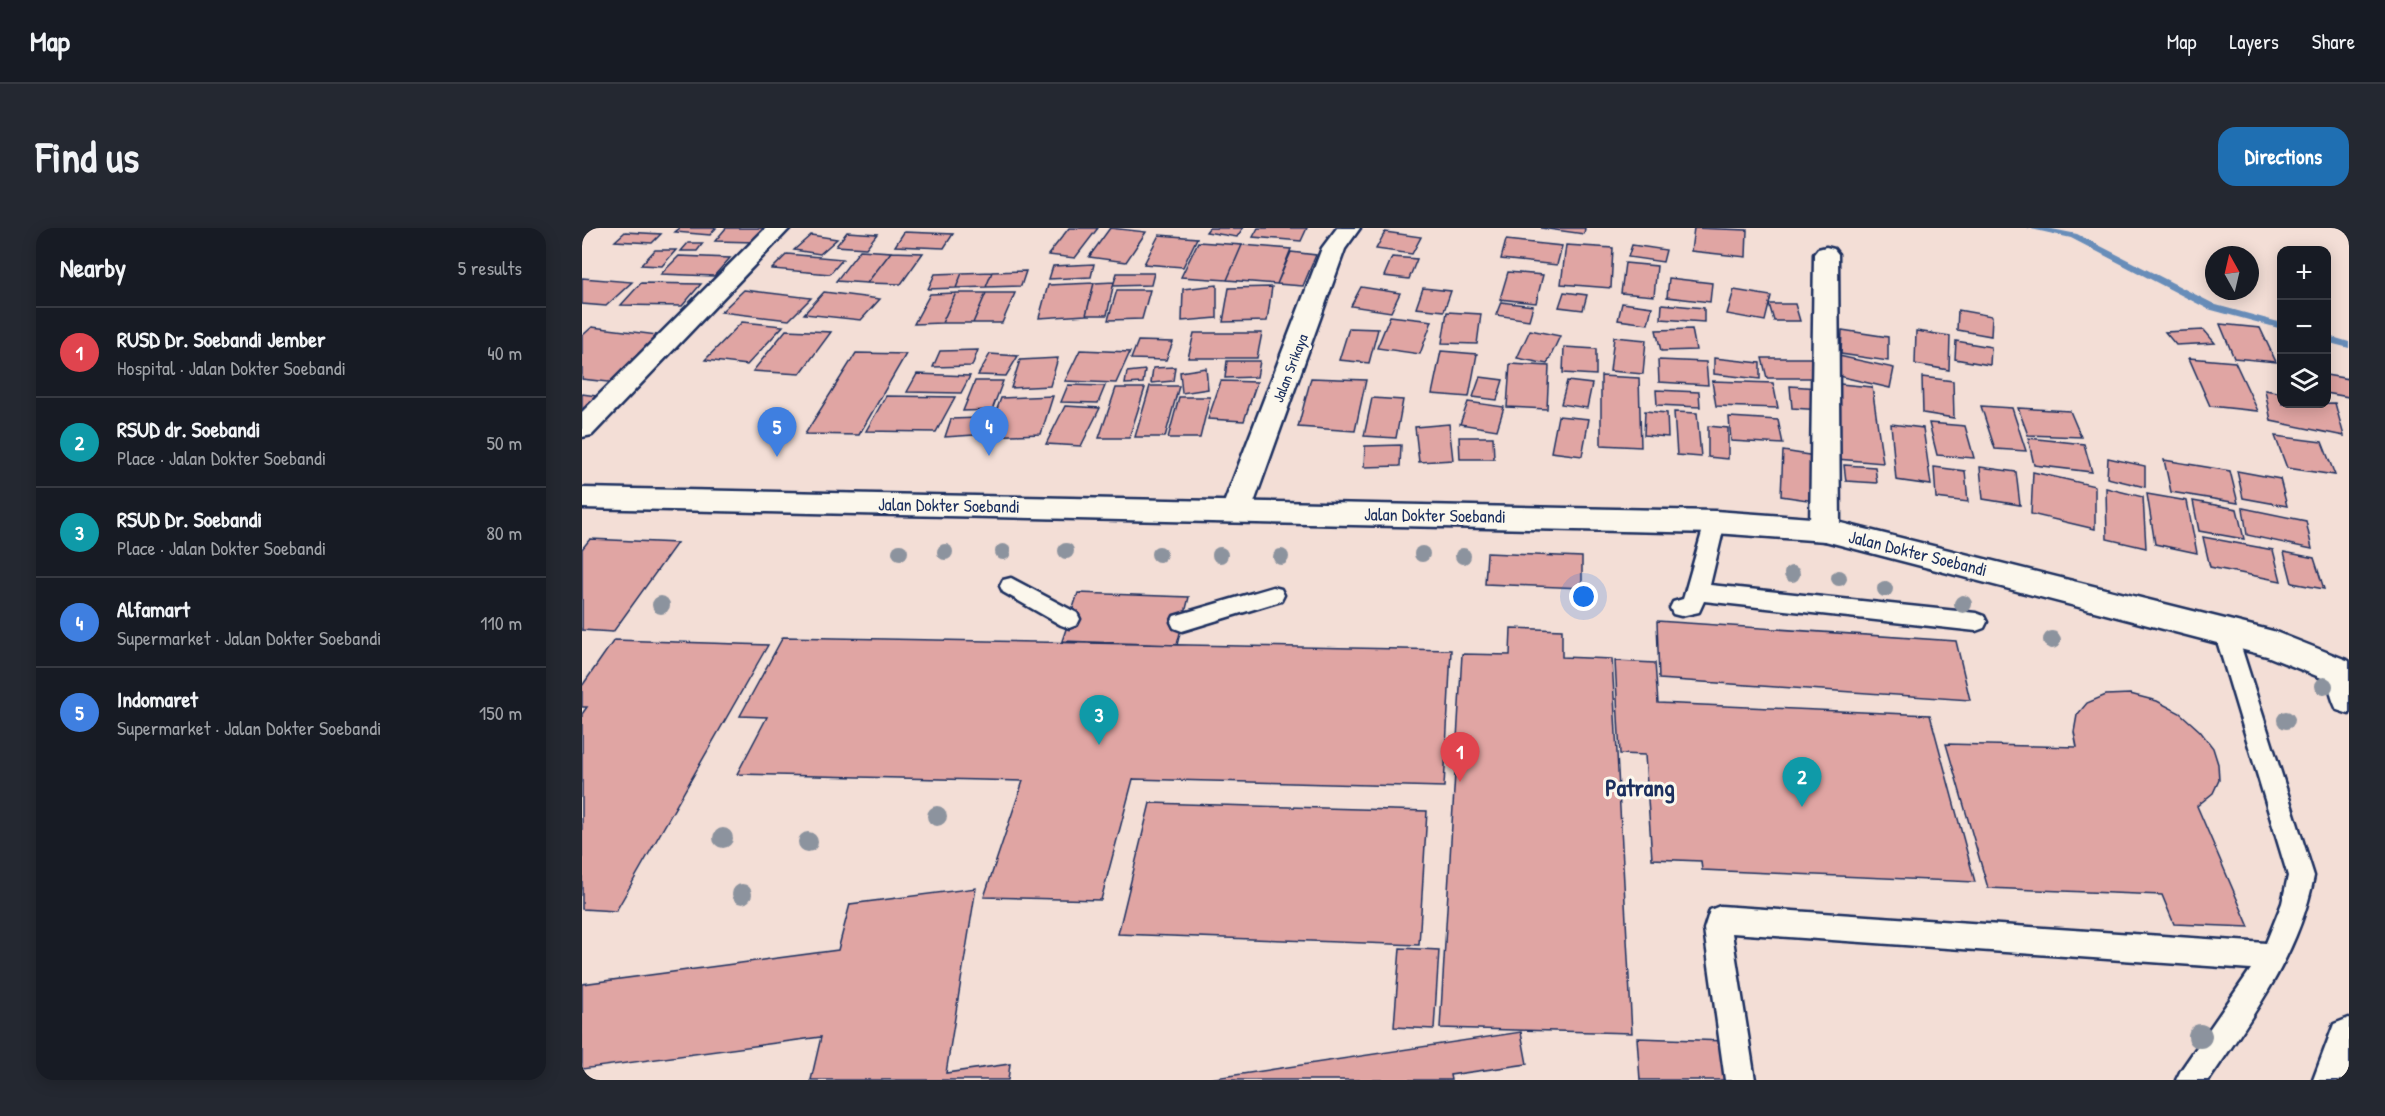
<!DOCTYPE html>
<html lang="en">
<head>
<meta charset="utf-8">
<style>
  :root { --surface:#171b24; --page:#242831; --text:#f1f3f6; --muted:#9ea1a6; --line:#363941; --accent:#1f6fb2 }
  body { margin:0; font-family:"Patrick Hand",sans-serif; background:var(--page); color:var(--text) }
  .controls { position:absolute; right:18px; top:18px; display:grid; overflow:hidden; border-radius:12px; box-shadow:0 3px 15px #0003 }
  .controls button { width:54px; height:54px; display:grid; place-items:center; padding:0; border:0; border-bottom:2px solid var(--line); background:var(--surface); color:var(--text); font:30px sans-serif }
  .compass { position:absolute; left:1623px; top:18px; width:54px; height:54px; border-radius:50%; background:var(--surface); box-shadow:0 3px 15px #0003; rotate:352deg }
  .you { position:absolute; left:1002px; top:369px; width:21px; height:21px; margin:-15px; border:4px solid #fff; border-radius:50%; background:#1a73e8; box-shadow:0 0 0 9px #1a73e833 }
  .badge { display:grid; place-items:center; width:39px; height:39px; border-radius:50%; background:var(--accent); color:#fff; font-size:20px; font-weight:700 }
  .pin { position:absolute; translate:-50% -50px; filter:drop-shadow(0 2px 3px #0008) }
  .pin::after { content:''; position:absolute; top:32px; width:21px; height:18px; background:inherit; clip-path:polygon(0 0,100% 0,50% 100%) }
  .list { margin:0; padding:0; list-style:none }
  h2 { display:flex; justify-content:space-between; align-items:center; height:78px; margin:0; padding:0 24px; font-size:26px }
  h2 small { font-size:20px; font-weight:400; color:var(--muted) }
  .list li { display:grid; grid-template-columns:39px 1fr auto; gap:18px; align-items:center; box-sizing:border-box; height:90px; padding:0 24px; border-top:2px solid var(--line) }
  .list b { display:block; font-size:22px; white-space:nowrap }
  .list p { margin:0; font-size:20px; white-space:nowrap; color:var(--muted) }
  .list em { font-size:20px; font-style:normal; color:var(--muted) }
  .icon { flex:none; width:33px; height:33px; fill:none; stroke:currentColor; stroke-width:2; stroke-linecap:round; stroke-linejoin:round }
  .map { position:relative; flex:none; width:1767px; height:852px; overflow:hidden; border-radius:18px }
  header { display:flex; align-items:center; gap:36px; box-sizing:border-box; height:84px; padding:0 30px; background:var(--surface); border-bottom:2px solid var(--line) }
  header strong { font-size:28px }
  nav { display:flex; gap:33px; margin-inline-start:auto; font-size:21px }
  .intro { display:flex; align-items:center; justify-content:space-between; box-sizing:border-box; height:144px; padding:0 36px }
  h1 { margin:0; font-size:42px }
  .button { padding:15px 27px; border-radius:18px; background:var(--accent); color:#fff; font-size:21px; font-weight:700 }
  main { display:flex; gap:36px; padding:0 36px }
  aside { flex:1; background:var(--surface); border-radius:18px; box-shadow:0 3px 15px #0003 }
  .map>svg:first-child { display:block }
</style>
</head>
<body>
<header>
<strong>Map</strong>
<nav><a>Map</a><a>Layers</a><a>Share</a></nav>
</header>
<div class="intro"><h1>Find us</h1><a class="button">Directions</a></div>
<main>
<aside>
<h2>Nearby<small>5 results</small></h2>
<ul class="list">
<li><span class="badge" style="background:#e0444e">1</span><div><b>RUSD Dr. Soebandi Jember</b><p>Hospital · Jalan Dokter Soebandi</p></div><em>40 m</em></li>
<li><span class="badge" style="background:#0f9aa8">2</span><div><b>RSUD dr. Soebandi</b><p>Place · Jalan Dokter Soebandi</p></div><em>50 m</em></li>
<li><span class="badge" style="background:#0f9aa8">3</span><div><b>RSUD Dr. Soebandi</b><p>Place · Jalan Dokter Soebandi</p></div><em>80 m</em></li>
<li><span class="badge" style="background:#3f7fe0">4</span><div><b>Alfamart</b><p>Supermarket · Jalan Dokter Soebandi</p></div><em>110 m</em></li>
<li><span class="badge" style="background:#3f7fe0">5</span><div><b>Indomaret</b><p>Supermarket · Jalan Dokter Soebandi</p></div><em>150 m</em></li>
</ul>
</aside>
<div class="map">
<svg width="1767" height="852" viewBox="0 0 1767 852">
  <rect width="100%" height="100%" fill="#f3ded6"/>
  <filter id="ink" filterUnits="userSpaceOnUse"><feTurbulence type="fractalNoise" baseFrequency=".0167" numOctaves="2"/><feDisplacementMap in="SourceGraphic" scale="12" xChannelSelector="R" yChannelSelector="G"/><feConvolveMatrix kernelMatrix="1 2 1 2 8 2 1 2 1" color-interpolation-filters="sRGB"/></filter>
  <g filter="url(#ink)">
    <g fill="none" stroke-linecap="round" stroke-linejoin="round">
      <path fill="#678db9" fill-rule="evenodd" d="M 1445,0 L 1465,0 L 1495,6 L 1634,77 L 1700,95 L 1700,101 L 1626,81 L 1489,10 Z
        M 1744,107 L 1767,114 L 1767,120 L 1744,114 Z"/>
    </g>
    <path fill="#e0a5a3" stroke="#1b2f5e" stroke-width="1.5" d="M 98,0 L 134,0 L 128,7 L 93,4 Z
      M 144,0 L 185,0 L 173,14 L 133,13 Z
      M 487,0 L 516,0 L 493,30 L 466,27 Z
      M 528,0 L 564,4 L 544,34 L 507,29 Z
      M 627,0 L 661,0 L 655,9 L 624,4 Z
      M 676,0 L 725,0 L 719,13 L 671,9 Z
      M 959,0 L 1003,0 L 1002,6 Z
      M 1112,0 L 1165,2 L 1164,29 L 1109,23 Z
      M 43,4 L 79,6 L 70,15 L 33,13 Z
      M 265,4 L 295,6 L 284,20 L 254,18 Z
      M 322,4 L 371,6 L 362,20 L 313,18 Z
      M 803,4 L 839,9 L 830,26 L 794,21 Z
      M 229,7 L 255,11 L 238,26 L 212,22 Z
      M 577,7 L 615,10 L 601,39 L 562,36 Z
      M 924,12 L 980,18 L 975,37 L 919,31 Z
      M 616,14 L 660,17 L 645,52 L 599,49 Z
      M 106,15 L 121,15 L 115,23 L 99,23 Z
      M 660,17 L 709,21 L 695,56 L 645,52 Z
      M 984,17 L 1031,20 L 1029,60 L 979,56 Z
      M 1050,17 L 1084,22 L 1081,34 L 1046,29 Z
      M 73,22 L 94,22 L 80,38 L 59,37 Z
      M 278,22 L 309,24 L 285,55 L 254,53 Z
      M 309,24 L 341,25 L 319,56 L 285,55 Z
      M 709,24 L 734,27 L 721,58 L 695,56 Z
      M 205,26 L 261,31 L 248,46 L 190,41 Z
      M 97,28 L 148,30 L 132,48 L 79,46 Z
      M 810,29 L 835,31 L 827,51 L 802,48 Z
      M 1043,35 L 1075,38 L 1072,68 L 1039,65 Z
      M 512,36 L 509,49 L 467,51 L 471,38 Z
      M 444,43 L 439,58 L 404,59 L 410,44 Z
      M 410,44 L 404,59 L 374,60 L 380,45 Z
      M 926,44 L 961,47 L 954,75 L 918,71 Z
      M 380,45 L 374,60 L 346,61 L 353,46 Z
      M 535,45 L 572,45 L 569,57 L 531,58 Z
      M 0,50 L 50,54 L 24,78 L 0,76 Z
      M 1087,50 L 1130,55 L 1128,74 L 1085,69 Z
      M 532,54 L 525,87 L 504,87 L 512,55 Z
      M 59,55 L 119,56 L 100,78 L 39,77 Z
      M 512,55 L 504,87 L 457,90 L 466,57 Z
      M 635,57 L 635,90 L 600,93 L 601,61 Z
      M 690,59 L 685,93 L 641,94 L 647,60 Z
      M 779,59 L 818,65 L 809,84 L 769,78 Z
      M 841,60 L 869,63 L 862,83 L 834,80 Z
      M 162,62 L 229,70 L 207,92 L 139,84 Z
      M 535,62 L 568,62 L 560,91 L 526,92 Z
      M 1152,62 L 1189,68 L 1183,93 L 1145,86 Z
      M 242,64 L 298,71 L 279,92 L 222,86 Z
      M 982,64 L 1005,67 L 1001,82 L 977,79 Z
      M 374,65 L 404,65 L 391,95 L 360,95 Z
      M 374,65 L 360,95 L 332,96 L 348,66 Z
      M 404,65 L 433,65 L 420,95 L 391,95 Z
      M 919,74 L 951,78 L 947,92 L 914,87 Z
      M 1040,75 L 1070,79 L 1066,96 L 1036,92 Z
      M 1080,76 L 1122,80 L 1122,94 L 1079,91 Z
      M 1187,76 L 1213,76 L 1218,93 L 1192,93 Z
      M 1376,82 L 1410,88 L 1409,108 L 1375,102 Z
      M 865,84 L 899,86 L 895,116 L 860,115 Z
      M 808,88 L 850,93 L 838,126 L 795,120 Z
      M 160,94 L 201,98 L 165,137 L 123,132 Z
      M 1638,96 L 1678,100 L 1694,134 L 1652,130 Z
      M 10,99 L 84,108 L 35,155 L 0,151 L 0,108 Z
      M 767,100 L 796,101 L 787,135 L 757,132 Z
      M 1110,101 L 1114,122 L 1079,123 L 1074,102 Z
      M 204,102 L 249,104 L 218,146 L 171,143 Z
      M 948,102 L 978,108 L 965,136 L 935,130 Z
      M 1260,102 L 1306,109 L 1306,133 L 1259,126 Z
      M 1622,102 L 1633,115 L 1594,117 L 1583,104 Z
      M 1334,103 L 1368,108 L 1367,142 L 1333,136 Z
      M 612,105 L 680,105 L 675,130 L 606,130 Z
      M 1032,109 L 1064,112 L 1061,146 L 1028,143 Z
      M 556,113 L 591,114 L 584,132 L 549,131 Z
      M 1374,113 L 1409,119 L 1408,137 L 1373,131 Z
      M 982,119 L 1014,121 L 1014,147 L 981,145 Z
      M 396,122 L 390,138 L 351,139 L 358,123 Z
      M 498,122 L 548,124 L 534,155 L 483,153 Z
      M 859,123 L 895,126 L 887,169 L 850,166 Z
      M 274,125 L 324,126 L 277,207 L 223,206 Z
      M 408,126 L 436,128 L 424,148 L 396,147 Z
      M 1257,128 L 1312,140 L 1308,160 L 1252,147 Z
      M 476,130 L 468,158 L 429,160 L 438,132 Z
      M 1132,130 L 1178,135 L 1178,151 L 1132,146 Z
      M 1180,130 L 1230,130 L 1237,150 L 1185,150 Z
      M 1607,130 L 1653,134 L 1676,183 L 1628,178 Z
      M 1076,132 L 1124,134 L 1126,157 L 1077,154 Z
      M 645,133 L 678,133 L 675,149 L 643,150 Z
      M 928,136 L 967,138 L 965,181 L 925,179 Z
      M 593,139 L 591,153 L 569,155 L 571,140 Z
      M 624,140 L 626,161 L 600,165 L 598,144 Z
      M 563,142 L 561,155 L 543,156 L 545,144 Z
      M 335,146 L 388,148 L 379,165 L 325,164 Z
      M 1744,147 L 1767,151 L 1767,169 L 1744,165 Z
      M 1019,148 L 1057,150 L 1059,219 L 1019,217 Z
      M 898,149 L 921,152 L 915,172 L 891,169 Z
      M 1340,149 L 1371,153 L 1372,190 L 1341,185 Z
      M 729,150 L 784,152 L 773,203 L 716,199 Z
      M 393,153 L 421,153 L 410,182 L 381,183 Z
      M 639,153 L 675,154 L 662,193 L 626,191 Z
      M 985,153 L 1010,156 L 1005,180 L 979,176 Z
      M 1130,153 L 1191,155 L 1196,180 L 1134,178 Z
      M 1247,155 L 1290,159 L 1301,235 L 1255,231 Z
      M 486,157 L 523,158 L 516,175 L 479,174 Z
      M 568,158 L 597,158 L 583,209 L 553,209 Z
      M 1208,158 L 1237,160 L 1240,182 L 1210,180 Z
      M 534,160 L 563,160 L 547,210 L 517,210 Z
      M 1074,162 L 1117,164 L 1118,179 L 1075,177 Z
      M 1683,162 L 1700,165 L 1700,176 L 1753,175 L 1762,208 L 1689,193 Z
      M 0,166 L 22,169 L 0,190 Z
      M 304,168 L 373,169 L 354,204 L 284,203 Z
      M 471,168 L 459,206 L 405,208 L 419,170 Z
      M 597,169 L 628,169 L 618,210 L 586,210 Z
      M 790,170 L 821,172 L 814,210 L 782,208 Z
      M 886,174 L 922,179 L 915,202 L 878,196 Z
      M 483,178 L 518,180 L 499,218 L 464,216 Z
      M 1399,178 L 1430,180 L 1444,223 L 1413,221 Z
      M 1436,180 L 1488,183 L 1499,209 L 1446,207 Z
      M 1063,183 L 1085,185 L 1086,209 L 1062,207 Z
      M 1092,184 L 1115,185 L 1119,229 L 1095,227 Z
      M 976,188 L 1007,191 L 1000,228 L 969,224 Z
      M 1147,189 L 1196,192 L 1201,216 L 1149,213 Z
      M 397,190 L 392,207 L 363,209 L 369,191 Z
      M 1347,195 L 1383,198 L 1392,230 L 1355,227 Z
      M 867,196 L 871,232 L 837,234 L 833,199 Z
      M 1309,196 L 1341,200 L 1349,257 L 1314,252 Z
      M 1126,198 L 1146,200 L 1146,231 L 1126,229 Z
      M 1693,208 L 1740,214 L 1753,247 L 1705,240 Z
      M 877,209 L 911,209 L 912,231 L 878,231 Z
      M 1446,210 L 1502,216 L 1510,244 L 1452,237 Z
      M 819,217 L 818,238 L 782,239 L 783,218 Z
      M 1201,223 L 1233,228 L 1232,273 L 1199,268 Z
      M 1526,230 L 1563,238 L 1563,259 L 1525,250 Z
      M 1582,232 L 1648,243 L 1656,275 L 1589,264 Z
      M 1262,237 L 1293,239 L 1295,255 L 1264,253 Z
      M 1352,239 L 1383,243 L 1386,274 L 1354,270 Z
      M 1398,239 L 1434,244 L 1438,277 L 1401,271 Z
      M 1655,243 L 1698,251 L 1705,278 L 1661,270 Z
      M 1451,244 L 1513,258 L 1513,301 L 1449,286 Z
      M 1524,260 L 1561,269 L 1564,320 L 1525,311 Z
      M 1565,266 L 1605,273 L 1615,325 L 1573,316 Z
      M 1611,273 L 1655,281 L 1662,311 L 1617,303 Z
      M 1661,280 L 1724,293 L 1730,321 L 1665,307 Z
      M 1621,309 L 1691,322 L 1699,353 L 1628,339 Z
      M 8,311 L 95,315 L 31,404 L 0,402 L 0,321 Z
      M 1702,324 L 1732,330 L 1742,361 L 1710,355 Z
      M 905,325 L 1000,329 L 1000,360 L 903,356 Z
      M 496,365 L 607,369 L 595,417 L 480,413 Z
      M 1075,393 L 1374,413 L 1388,472 L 1077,451 Z
      M 929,400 L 980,402 L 980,429 L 1030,431 L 1050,805 L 858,800 L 880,426 L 928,427 Z
      M 201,409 L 869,422 L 862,559 L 551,551 L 519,672 L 402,669 L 441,553 L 155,546 L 185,489 L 158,488 Z
      M 32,412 L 186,417 L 34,683 L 0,681 L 0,486 L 5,479 L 0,479 L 0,458 Z
      M 1033,433 L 1073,435 L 1076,475 L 1348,487 L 1393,654 L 1120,642 L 1119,633 L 1070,631 L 1063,527 L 1038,526 Z
      M 1548,466 L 1575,473 L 1598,485 L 1618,503 L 1631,520 L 1636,536 L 1637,552 L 1631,565 L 1615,578 L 1667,699 L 1592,696 L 1580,667 L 1406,660 L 1364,516 L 1495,519 L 1492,504 L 1495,487 L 1505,475 L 1524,467 Z
      M 568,575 L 845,583 L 837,717 L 536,706 Z
      M 394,660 L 364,845 L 428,836 L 426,852 L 229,852 L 239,809 L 0,841 L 0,756 L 256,722 L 268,676 Z
      M 818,720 L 857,722 L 852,801 L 812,799 Z
      M 939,804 L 945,836 L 868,847 L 869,852 L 620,852 Z
      M 1055,810 L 1144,813 L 1149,852 L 1058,852 Z"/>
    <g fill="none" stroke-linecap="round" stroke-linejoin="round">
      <g stroke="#1b2f5e" stroke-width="5">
        <path id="service" d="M 1133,287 L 1140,289 L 1143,294 L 1128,357 L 1394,385 L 1402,388 L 1405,394 L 1402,400 L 1394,403 L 1122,373 L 1117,384 L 1099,388 L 1091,386 L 1088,380 L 1091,374 L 1101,371 L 1102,368 L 1123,294 L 1126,289 Z
          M 429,350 L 495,385 L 498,391 L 495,397 L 487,400 L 479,397 L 421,364 L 418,358 L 421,352 Z
          M 691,359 L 699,361 L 702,367 L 699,373 L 600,403 L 592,400 L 589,394 L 592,388 Z
          M 1643,394 L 1651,397 L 1654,403 L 1732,648 C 1717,727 1671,787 1627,852 L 1594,852 L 1599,842 L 1669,741 L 1150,705 L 1173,852 L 1143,852 L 1122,701 L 1128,682 L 1138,678 L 1684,715 L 1700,675 L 1706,648 L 1632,403 L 1635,397 Z"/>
      </g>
      <g stroke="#1b2f5e" stroke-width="5">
        <path id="minor" d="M 184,0 L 208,0 L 10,207 L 0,209 L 0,184 Z
          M 755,0 L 778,0 L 763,21 L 669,283 L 664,291 L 654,294 L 644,291 L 639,283 L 740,20 Z
          M 1244,19 L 1252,21 L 1256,26 L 1258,302 L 1254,310 L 1243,313 L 1232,310 L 1228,302 L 1232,26 L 1236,21 Z
          M 1763,432 L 1767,434 L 1767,486 L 1755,482 C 1748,468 1744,451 1751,436 Z
          M 1767,790 L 1767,852 L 1731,852 L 1752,796 Z"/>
      </g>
      <g stroke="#1b2f5e" stroke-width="5">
        <path id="secondary" d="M 0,260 L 1133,283 L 1243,291 L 1691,403 L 1767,433 L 1767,461 L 1685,428 L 1243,313 L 1133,305 L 0,280 Z"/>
      </g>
      <use href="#service" fill="#fbf7ec" fill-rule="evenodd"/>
      <use href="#minor" fill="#fbf7ec" fill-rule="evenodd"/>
      <use href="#secondary" fill="#fbf7ec" fill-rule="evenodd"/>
    </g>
    <g fill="#8c939e">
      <circle cx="484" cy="323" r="8"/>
      <circle cx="318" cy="324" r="8"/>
      <circle cx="363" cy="324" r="8"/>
      <circle cx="421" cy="324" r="8"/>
      <circle cx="577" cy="326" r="8"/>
      <circle cx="840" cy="326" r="8"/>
      <circle cx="638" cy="327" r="8"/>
      <circle cx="881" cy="328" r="8"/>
      <circle cx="699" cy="329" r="8"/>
      <circle cx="1210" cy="346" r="8"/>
      <circle cx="1257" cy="350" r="8"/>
      <circle cx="1303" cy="361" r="8"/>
      <circle cx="1381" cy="376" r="9"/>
      <circle cx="79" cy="377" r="9"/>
      <circle cx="1470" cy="412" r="9"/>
      <circle cx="1742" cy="458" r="9"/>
      <circle cx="1704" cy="492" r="9"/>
      <circle cx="355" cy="588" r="10"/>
      <circle cx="141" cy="610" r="10"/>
      <circle cx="226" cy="614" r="10"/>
      <circle cx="160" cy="666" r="10"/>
      <circle cx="1618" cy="808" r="12"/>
    </g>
  </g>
  <g text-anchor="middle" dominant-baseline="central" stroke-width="6" stroke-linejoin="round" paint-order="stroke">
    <g font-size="15" fill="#1b2f5e" stroke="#fbf7ec">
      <text transform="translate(708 140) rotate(-69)">Jalan Srikaya</text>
    </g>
    <g font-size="18" fill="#1b2f5e" stroke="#fbf7ec">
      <text transform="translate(367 277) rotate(1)">Jalan Dokter Soebandi</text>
      <text transform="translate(853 287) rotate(1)">Jalan Dokter Soebandi</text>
      <text transform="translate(1336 325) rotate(14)">Jalan Dokter Soebandi</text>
    </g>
    <g font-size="24" font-weight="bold" fill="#1b2f5e" stroke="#fbf7ec">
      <text x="1058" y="559">Patrang</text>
    </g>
  </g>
</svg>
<div class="controls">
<button>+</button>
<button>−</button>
<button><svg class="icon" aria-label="layers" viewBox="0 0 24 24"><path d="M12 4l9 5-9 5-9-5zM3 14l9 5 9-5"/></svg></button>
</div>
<svg class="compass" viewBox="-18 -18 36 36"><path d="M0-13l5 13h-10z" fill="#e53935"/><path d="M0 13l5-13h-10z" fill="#9ea1a6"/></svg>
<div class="you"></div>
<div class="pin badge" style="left:878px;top:554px;background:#e0444e">1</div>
<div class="pin badge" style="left:1220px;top:579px;background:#0f9aa8">2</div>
<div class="pin badge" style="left:517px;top:517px;background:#0f9aa8">3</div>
<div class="pin badge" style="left:407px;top:228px;background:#3f7fe0">4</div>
<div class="pin badge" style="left:195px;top:229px;background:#3f7fe0">5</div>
</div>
</main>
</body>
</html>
